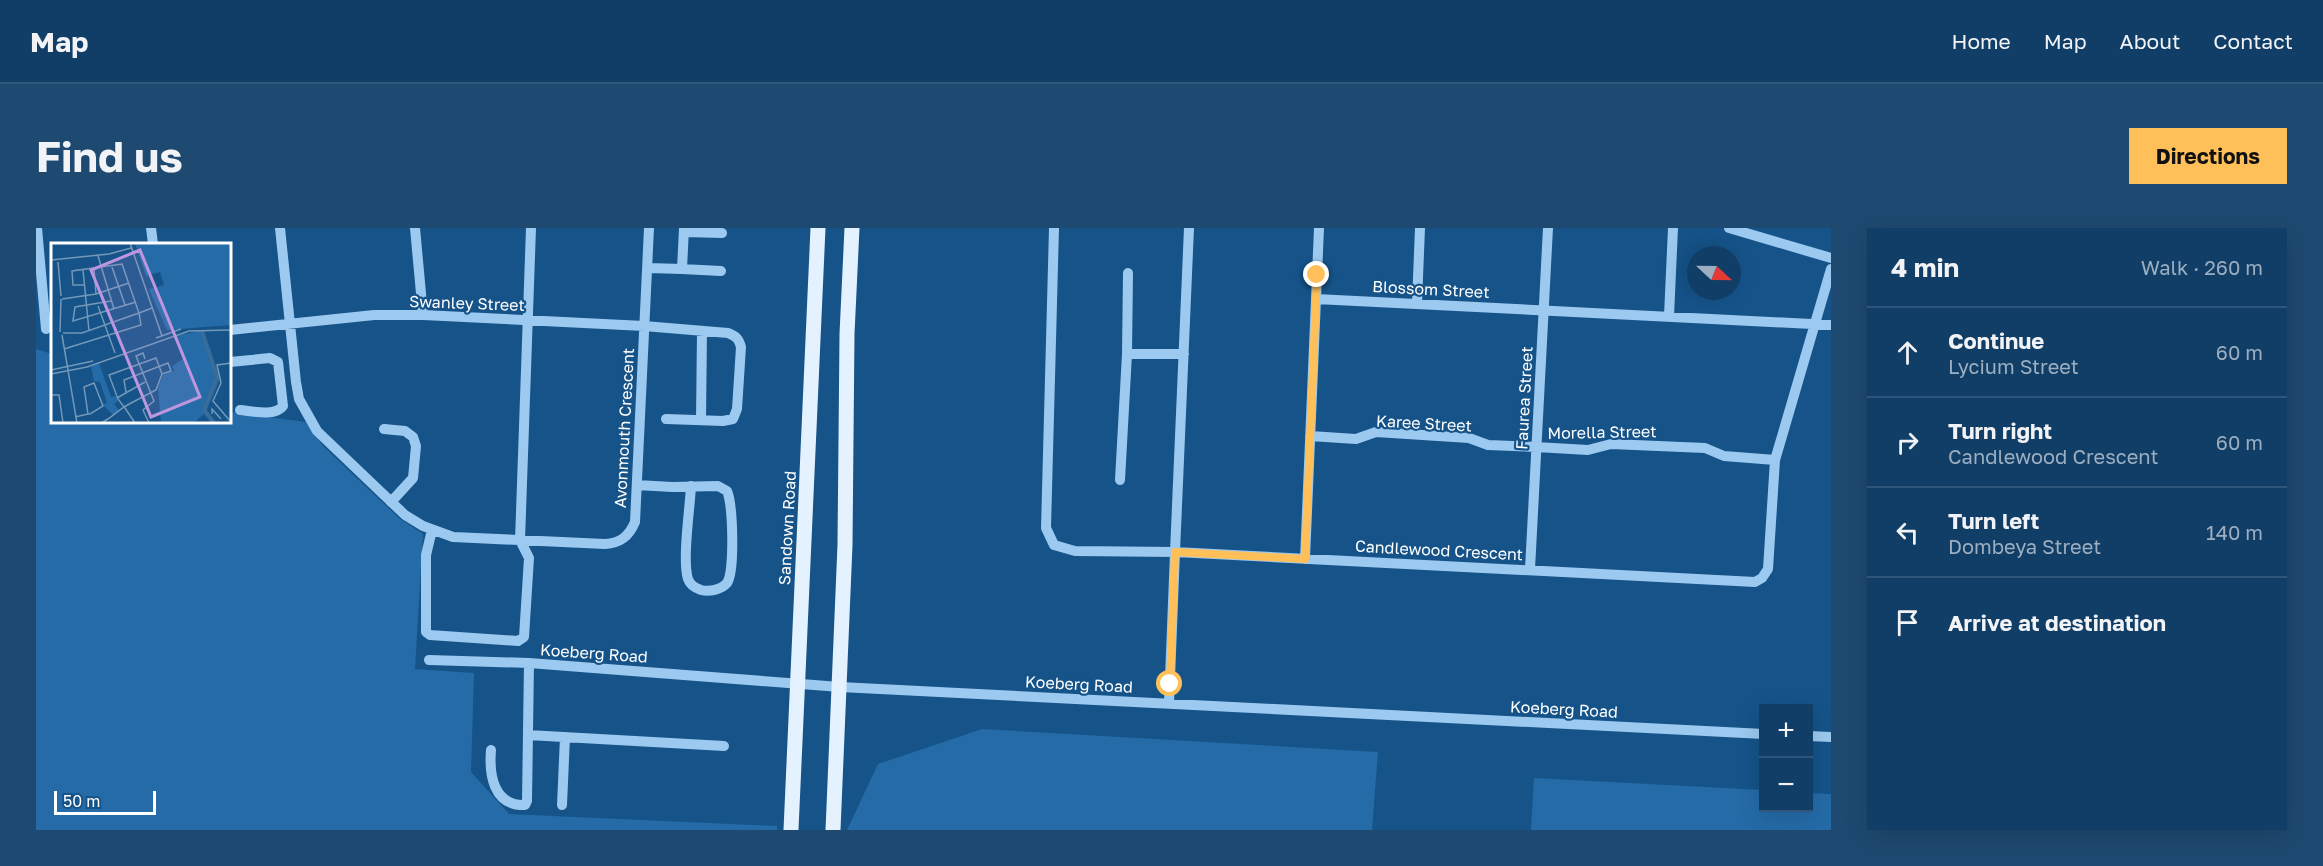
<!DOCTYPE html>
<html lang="en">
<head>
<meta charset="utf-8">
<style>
  :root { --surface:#103e67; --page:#1e4970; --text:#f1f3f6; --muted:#9caec0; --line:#30577b; --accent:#ffc05a }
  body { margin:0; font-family:"Golos Text",sans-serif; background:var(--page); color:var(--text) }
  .controls { position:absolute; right:18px; bottom:18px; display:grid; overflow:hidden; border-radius:0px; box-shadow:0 6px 24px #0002 }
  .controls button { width:54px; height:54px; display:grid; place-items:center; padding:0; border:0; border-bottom:2px solid var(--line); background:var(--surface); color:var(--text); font:30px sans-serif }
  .compass { position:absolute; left:1651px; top:18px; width:54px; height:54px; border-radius:50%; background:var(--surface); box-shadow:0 6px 24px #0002; rotate:112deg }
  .scale { position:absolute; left:18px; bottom:15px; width:102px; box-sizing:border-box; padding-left:6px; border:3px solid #fff; border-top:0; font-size:16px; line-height:21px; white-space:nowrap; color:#fff; -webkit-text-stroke:4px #155389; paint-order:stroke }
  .stop { position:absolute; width:18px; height:18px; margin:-14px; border:4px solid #ffc05a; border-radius:50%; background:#fff }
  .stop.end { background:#ffc05a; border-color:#fff; box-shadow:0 2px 6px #0008 }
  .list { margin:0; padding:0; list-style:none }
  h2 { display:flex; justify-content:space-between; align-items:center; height:78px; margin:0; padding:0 24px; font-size:26px }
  h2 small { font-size:20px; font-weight:400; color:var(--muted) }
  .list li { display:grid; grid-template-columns:39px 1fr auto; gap:18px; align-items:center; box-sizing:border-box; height:90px; padding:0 24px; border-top:2px solid var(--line) }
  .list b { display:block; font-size:22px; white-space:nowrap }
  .list p { margin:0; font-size:20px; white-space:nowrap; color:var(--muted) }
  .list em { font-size:20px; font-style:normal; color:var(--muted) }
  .icon { flex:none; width:33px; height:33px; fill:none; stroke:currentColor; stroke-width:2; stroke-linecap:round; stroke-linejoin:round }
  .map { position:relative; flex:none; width:1795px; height:602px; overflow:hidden; border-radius:0px }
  header { display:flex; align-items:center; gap:36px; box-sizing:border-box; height:84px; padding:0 30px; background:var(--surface); border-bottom:2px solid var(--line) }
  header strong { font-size:28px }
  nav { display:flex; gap:33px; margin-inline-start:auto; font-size:21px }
  .intro { display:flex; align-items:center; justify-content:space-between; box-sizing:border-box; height:144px; padding:0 36px }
  h1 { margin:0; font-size:42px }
  .button { padding:15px 27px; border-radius:0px; background:var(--accent); color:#111; font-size:21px; font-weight:700 }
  main { display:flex; gap:36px; padding:0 36px }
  aside { flex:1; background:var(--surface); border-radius:0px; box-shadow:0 6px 24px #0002 }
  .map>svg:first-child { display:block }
</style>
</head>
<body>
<header>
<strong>Map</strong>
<nav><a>Home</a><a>Map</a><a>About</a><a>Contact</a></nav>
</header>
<div class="intro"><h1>Find us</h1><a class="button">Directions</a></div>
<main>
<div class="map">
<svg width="1795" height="602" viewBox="0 0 1795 602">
  <rect width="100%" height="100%" fill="#155389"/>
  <path fill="#246ba7" d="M 0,121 L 16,126 L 16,194 L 194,194 L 194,184 L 270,194 L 287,218 L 363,290 L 387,306 L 379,441 L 438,445 L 435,544 L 473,586 L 741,598 L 741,602 L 0,602 Z
    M 946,501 L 1342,524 L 1336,602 L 811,602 L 842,536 Z
    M 1498,550 L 1727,562 L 1728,580 L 1772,580 L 1773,565 L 1795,566 L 1795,602 L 1495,602 Z"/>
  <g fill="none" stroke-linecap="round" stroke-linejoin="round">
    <path stroke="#9cc9ef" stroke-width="10" d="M 1,0 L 10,101
      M 115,0 L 117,16
      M 244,0 L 260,154 L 263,171 L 281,203 L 369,287 L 387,298 L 417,309 L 569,316 C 585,315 593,308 599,294 L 613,0
      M 379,0 L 387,87
      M 648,0 L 646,41 L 685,43
      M 1018,0 L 1010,300 L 1018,317 L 1039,323 L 1139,324 L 1133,475
      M 1153,0 L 1139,324 L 1719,354 L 1726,350 L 1732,341 L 1739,232 L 1795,41
      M 1693,0 L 1795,30
      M 648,4 L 686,5
      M 612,40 L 646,41
      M 1280,71 L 1795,97
      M 1381,75 L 1384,0
      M 1633,88 L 1637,0
      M 194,102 L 338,87 L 387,87 L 608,98 L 692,105 C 700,108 703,111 705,119 L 701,181 L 697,191 L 687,193 L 630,191
      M 1091,126 L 1092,45
      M 194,134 L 234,130 L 242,134 L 247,178 C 239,189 216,183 204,182
      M 665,192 L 666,103
      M 348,201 L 369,203 L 377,209 L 380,218 L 377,250 L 355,274
      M 1274,208 L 1320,211 L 1340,204 L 1433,210 L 1452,217 L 1500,219 L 1552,222 L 1575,216 L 1669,220 L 1688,228 L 1739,232
      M 1084,252 L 1091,126 L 1148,126
      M 601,257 L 636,259 L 682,258 L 691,263 C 697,277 699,344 691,355 C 685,362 673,364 665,362 C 659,360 654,357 652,351 C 646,332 654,280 655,258
      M 396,302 L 390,327 L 390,404 L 394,407 L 482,413 L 488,409 L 493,330 L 484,312 L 495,0
      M 1269,331 L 1283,0
      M 1494,341 L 1512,0
      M 393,432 L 493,435 L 804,459 L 1728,506
      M 492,507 L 688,518
      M 1772,508 L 1795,509
      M 455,522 C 453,546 457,578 489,577 L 491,573 L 493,435
      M 526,577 L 529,509"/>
    <path stroke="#e4f1ff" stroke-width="15" d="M 755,602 L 782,0
      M 797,602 L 809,317 L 811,106 L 816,0"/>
  </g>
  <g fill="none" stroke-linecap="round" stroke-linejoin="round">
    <path stroke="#ffc05a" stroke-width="8" d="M 1134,456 L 1139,324 L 1269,331 L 1281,47"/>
  </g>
  <g text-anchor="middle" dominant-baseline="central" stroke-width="4.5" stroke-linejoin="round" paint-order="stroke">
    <g font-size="16" fill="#fff" stroke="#155389">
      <text transform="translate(1395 61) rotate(3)">Blossom Street</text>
      <text transform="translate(431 75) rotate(2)">Swanley Street</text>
      <text transform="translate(1488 170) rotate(-87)">Faurea Street</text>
      <text transform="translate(1388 195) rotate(3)">Karee Street</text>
      <text transform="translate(588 200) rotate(-87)">Avonmouth Crescent</text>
      <text transform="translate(1566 204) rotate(-1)">Morella Street</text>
      <text transform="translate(751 300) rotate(-87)">Sandown Road</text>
      <text transform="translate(1403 322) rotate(3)">Candlewood Crescent</text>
      <text transform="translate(558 425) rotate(4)">Koeberg Road</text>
      <text transform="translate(1043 456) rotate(3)">Koeberg Road</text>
      <text transform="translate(1528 481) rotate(3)">Koeberg Road</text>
    </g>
  </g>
  <g transform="translate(15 15)">
    <rect width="180" height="180" fill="#155389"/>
    <path d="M 84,0 L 180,0 L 180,82 L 116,87 L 98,46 L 113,42 L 109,29 L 95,33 ZM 153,87 L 169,135 L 156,167 L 166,180 L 160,180 L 153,171 L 143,180 L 110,180 L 107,145 L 112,132 L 123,128 L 121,123 L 132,116 L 124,93 ZM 48,120 L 60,154 L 65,153 L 67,158 L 63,161 L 68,167 L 62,172 L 52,162 L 56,160 L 49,139 L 43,138 L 40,124 Z" fill="#246ba7"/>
    <path fill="none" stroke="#3e6c94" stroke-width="3" d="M 151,89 L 166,134 L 153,167 L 163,180"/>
    <path fill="none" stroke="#7398b8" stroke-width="1.5" d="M 79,0 L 111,93M 47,13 L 63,66M 0,17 L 58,11 L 80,5M 7,19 L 10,53M 61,24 L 74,62M 43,26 L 45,51M 32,27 L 38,88M 11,56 L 45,51 L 78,40M 60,58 L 24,64 L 22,78 L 85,59M 47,63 L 64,110M 9,89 L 10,56M 12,90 L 31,90 L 88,70 L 71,21 L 21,28 L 22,42 L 33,42M 11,92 L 26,180M 105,95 L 130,86M 13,106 L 90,82 L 88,70 L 101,65M 94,116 L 92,110 L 85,113 L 103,158 L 92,167 L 98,180M 180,120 L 166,122 L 170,140 L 162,158 L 180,179M 0,127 L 42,118M 0,131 L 36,124 L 138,88 L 180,87M 75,149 L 73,137 L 117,120 L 120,128 L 111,131M 0,152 L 8,152 L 12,180M 66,155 L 94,139M 161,171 L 161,166 L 170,176M 24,174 L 37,171 L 39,171 L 52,163 L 43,140 L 33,144 L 37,171M 50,180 L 57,176 L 73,164 L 82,159 L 105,147 L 111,131 L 105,115 L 58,132 L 67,156 L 73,164 L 74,165 L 84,180"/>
    <path fill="#bd96df" fill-opacity="0.15" stroke="#bd96df" stroke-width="3" d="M 89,7 L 149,154 L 100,174 L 40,27 Z"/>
    <rect width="180" height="180" fill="none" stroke="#fff" stroke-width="3"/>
  </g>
</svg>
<div class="controls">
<button>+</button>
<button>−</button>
</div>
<svg class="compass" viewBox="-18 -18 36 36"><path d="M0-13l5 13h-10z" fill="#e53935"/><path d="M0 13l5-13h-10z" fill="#9caec0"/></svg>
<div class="scale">50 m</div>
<div class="stop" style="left:1134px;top:456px"></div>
<div class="stop end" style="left:1281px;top:47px"></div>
</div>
<aside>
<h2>4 min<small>Walk · 260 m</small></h2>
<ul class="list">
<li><svg class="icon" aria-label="ahead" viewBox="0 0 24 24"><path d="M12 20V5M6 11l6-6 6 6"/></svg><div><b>Continue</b><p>Lycium Street</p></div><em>60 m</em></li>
<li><svg class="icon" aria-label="right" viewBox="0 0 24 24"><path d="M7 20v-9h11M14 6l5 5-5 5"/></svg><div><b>Turn right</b><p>Candlewood Crescent</p></div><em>60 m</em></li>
<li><svg class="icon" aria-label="left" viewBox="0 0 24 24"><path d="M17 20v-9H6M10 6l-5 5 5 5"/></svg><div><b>Turn left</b><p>Dombeya Street</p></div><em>140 m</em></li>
<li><svg class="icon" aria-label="arrive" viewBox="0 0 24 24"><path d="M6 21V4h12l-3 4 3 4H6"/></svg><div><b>Arrive at destination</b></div></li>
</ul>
</aside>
</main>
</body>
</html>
